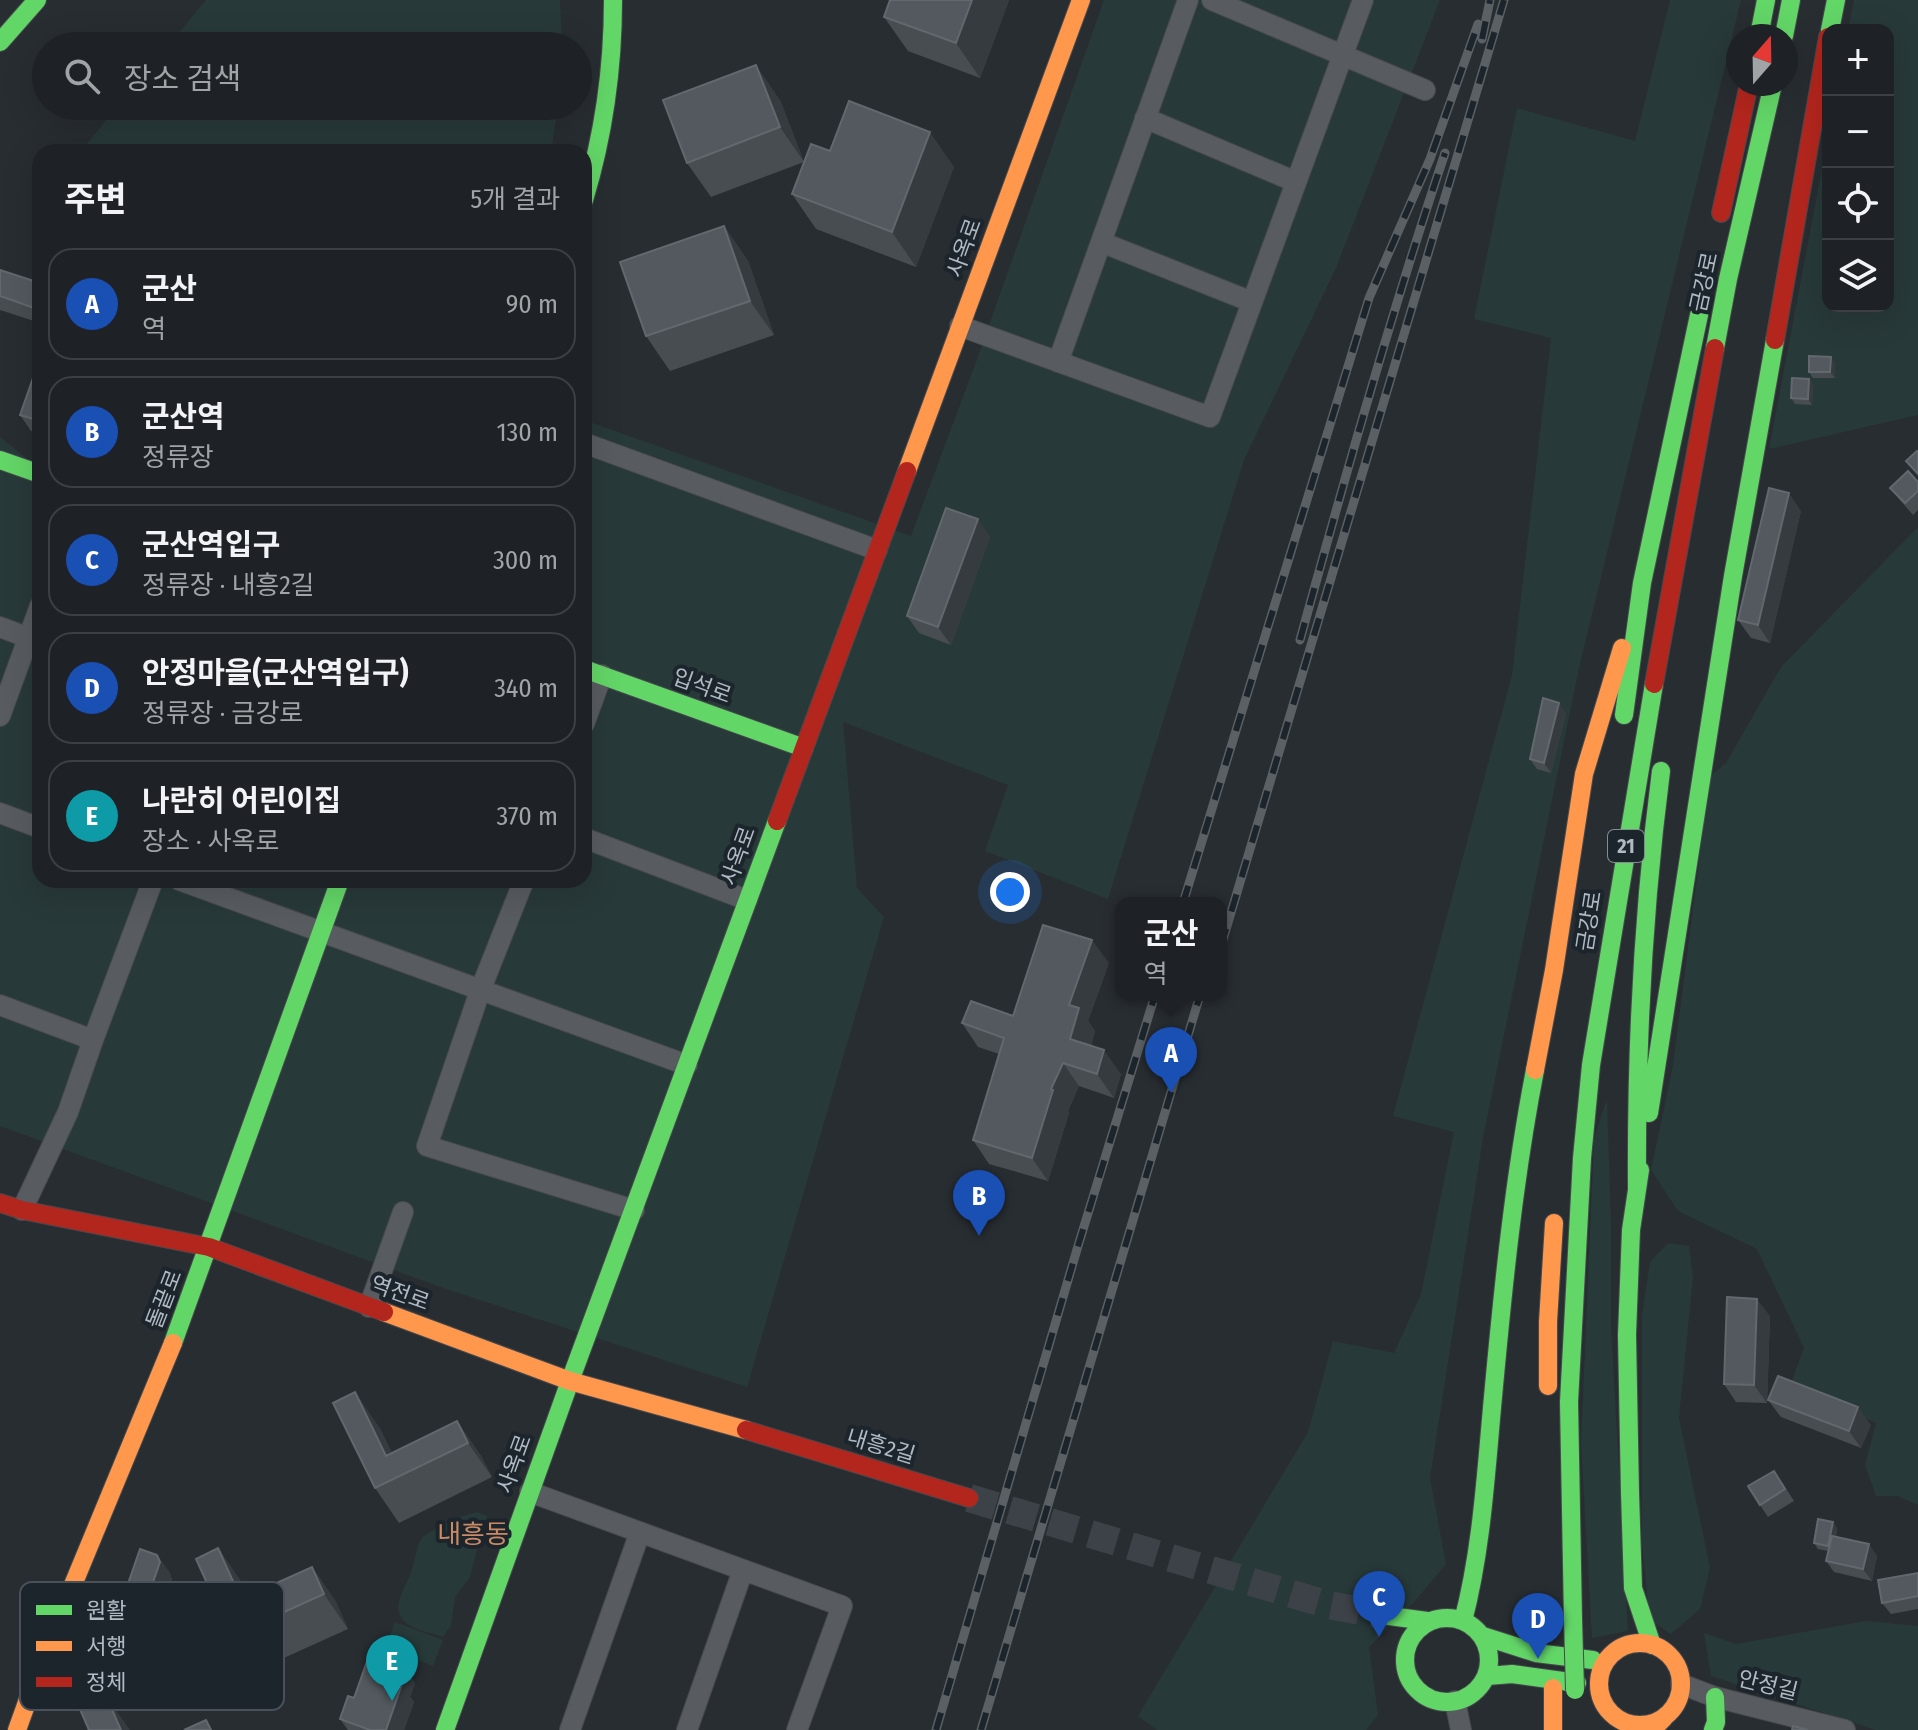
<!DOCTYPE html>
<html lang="ko">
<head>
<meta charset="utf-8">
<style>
  :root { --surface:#1e2226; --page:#262a2e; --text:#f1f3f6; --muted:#a1a4a7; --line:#3c3f43; --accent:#1a73e8 }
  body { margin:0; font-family:"Fira Sans Condensed","Noto Sans KR",sans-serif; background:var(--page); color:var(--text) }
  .controls { position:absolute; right:24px; top:24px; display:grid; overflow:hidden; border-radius:16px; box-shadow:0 8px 32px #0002 }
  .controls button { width:72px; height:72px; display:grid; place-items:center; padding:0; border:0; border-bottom:2px solid var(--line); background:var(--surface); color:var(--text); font:40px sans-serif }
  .compass { position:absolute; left:1726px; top:24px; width:72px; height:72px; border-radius:50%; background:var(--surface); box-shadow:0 8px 32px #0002; rotate:20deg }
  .you { position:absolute; left:1010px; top:892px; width:28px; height:28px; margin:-20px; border:6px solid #fff; border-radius:50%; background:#1a73e8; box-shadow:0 0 0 12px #1a73e833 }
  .badge { display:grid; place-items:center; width:52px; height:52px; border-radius:50%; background:var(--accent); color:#fff; font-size:26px; font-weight:700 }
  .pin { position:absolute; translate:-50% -66px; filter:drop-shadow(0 2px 4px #0008) }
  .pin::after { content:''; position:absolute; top:42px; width:28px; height:24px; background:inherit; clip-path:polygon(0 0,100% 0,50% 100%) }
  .popup { position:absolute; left:1115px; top:897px; width:112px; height:104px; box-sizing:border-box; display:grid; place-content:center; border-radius:16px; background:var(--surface); filter:drop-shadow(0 2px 6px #0005); font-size:26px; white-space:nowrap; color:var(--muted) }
  .popup b { font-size:30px; color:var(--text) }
  .popup::after { content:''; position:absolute; left:50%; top:100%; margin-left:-16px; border:16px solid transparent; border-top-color:var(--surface) }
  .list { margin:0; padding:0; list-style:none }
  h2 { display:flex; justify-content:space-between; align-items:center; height:104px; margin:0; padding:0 32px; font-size:34px }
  h2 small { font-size:26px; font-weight:400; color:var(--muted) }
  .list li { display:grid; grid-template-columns:52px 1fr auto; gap:24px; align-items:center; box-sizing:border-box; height:112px; margin:0 16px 16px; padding:0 16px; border:2px solid var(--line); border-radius:24px }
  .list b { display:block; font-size:30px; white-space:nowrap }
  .list p { margin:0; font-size:26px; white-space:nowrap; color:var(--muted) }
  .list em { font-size:26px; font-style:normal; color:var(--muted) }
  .icon { flex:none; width:44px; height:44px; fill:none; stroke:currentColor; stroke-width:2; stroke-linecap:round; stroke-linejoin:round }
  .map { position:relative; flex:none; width:1918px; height:1730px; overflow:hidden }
  .search { position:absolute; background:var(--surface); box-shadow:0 8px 32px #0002; left:32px; top:32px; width:560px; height:88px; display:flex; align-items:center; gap:20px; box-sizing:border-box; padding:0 28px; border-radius:44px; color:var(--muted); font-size:30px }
  .panel { position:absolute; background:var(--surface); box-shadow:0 8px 32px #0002; left:32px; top:144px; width:560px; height:744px; border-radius:24px }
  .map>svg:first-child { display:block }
</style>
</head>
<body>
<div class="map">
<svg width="1918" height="1730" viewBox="0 0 1918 1730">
  <rect width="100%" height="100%" fill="#282d32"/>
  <path fill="#283939" d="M 206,0 L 560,0 L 562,46 L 168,46 Z
    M 1104,0 L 1440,0 L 1336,268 L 1244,460 L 1108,899 L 985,851 L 1008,785 L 843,722 L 857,888 L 884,917 L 747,1387 L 446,1289 L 0,1126 L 0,437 L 40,469 L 40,880 L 584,880 L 584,420 L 911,536 L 976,362 Z
    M 1670,0 L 1741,0 L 1579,668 L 1483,1138 L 1430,1478 L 1446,1564 L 1415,1601 L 1369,1647 L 1378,1715 L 1366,1730 L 1157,1730 L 1138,1716 L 1308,1432 L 1333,1341 L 1394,1353 L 1421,1294 L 1454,1132 L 1393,1116 L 1512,675 L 1551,338 L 1474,319 L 1517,108 L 1635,141 Z
    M 1854,0 L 1918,0 L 1918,415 L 1769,449 L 1828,137 L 1828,306 L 1888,306 L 1888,30 L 1848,30 Z
    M 118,106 L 558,106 L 551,152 L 80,152 Z
    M 1918,527 L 1918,1505 L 1898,1496 L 1876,1496 L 1865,1465 L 1876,1423 L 1790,1386 L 1804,1348 L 1757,1249 L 1678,1211 L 1651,1170 L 1673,1065 L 1710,776 L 1726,763 L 1781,667 Z
    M 1607,1099 L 1611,1224 L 1611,1325 L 1628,1631 L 1592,1638 L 1581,1444 L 1594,1138 Z
    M 1668,1243 L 1689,1246 L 1693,1277 L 1679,1418 L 1710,1568 L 1700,1609 L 1671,1634 L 1650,1620 L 1642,1545 L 1642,1315 L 1650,1262 Z
    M 477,1512 L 487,1516 L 489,1529 L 478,1545 L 470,1577 L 455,1597 L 451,1625 L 443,1637 C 425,1631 393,1627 399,1602 C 401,1591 408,1582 411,1572 C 416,1559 415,1548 423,1536 L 456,1518 Z
    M 1866,1621 L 1918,1626 L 1918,1730 L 1876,1730 L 1711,1676 L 1704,1633 L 1736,1644 Z
    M 395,1622 L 443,1640 L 433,1666 L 385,1648 Z"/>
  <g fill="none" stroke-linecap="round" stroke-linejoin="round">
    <path stroke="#3d4248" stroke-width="28" stroke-dasharray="28 14" stroke-linecap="butt" d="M 969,1498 L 1329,1605 L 1382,1615"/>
    <g stroke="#46494d" stroke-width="22">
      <path id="street" d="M 1212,0 L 1425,90
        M 1145,118 L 1296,182
        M 1101,242 L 1252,302
        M 960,326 L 1210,417 L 1363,0
        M 1058,362 L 1188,0
        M 584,443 L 877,550
        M 0,627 L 40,642
        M 0,716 L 40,606
        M 584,724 L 602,675
        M 0,813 L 40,828
        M 584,838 L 747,900
        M 179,880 L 687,1065
        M 524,880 L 480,991 L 427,1146 L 634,1210
        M 0,1005 L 93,1040 L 153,880
        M 22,1210 L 68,1112 L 93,1040
        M 369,1307 L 403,1212
        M 530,1492 L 842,1606 L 797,1730
        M 1681,1684 L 1715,1697 L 1845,1730
        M 1455,1701 L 1461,1730
        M 570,1730 L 640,1532
        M 687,1730 L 743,1570"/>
    </g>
    <g stroke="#46494d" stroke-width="20">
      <path id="fast" d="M 1830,30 L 1836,0
        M 1759,36 L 1766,0
        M 1784,36 L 1791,0
        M 0,42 L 37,0
        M 584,200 C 604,134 613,69 613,0
        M 1715,348 L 1728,279 L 1773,84
        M 0,460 L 40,474
        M 584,669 L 804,748
        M 1624,715 L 1642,583 L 1699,315
        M 1649,1113 L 1733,576 L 1775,340
        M 1640,1170 L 1631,1230 L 1627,1335 L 1630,1493 L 1633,1588 L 1652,1645
        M 1637,1189 C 1636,1049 1643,910 1661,771
        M 173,1343 L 340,880
        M 1382,1615 L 1427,1621
        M1405 1660a42 42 0 1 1 84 0a42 42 0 1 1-84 0Z
        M 1573,1619 L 1569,1402 L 1582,1158 L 1591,1065 L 1654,684
        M 1463,1621 C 1482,1549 1486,1471 1493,1397 C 1503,1288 1514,1178 1535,1070
        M 1483,1636 L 1536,1653 L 1593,1660
        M 1487,1676 L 1512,1674 L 1577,1683
        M 445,1730 L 570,1381 L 777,821
        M 1713,1730 L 1716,1722 L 1715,1697"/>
    </g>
    <g stroke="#46494d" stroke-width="20">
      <path id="slow" d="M 907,471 L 1081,0
        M 1535,1070 L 1554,970 L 1584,774 L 1622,648
        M 384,1312 L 570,1381 L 746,1430
        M 1548,1386 L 1548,1322 L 1554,1223
        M1599 1684a41 41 0 1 1 82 0a41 41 0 1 1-82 0Z
        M 1553,1688 L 1553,1730
        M 17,1730 L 44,1655 L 173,1343
        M 1652,1730 L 1664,1718"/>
    </g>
    <g stroke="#46494d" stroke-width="20">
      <path id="jam" d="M 1721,213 L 1749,84
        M 1775,340 L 1828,37
        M 1654,684 L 1715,348
        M 777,821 L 907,471
        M 0,1203 L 22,1210 L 209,1247 L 384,1312
        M 746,1430 L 969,1498"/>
    </g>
    <use href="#street" stroke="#585c61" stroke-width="20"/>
    <use href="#fast" stroke="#63d668" stroke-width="18"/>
    <use href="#slow" stroke="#ff974d" stroke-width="18"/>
    <use href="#jam" stroke="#b3261e" stroke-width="18"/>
    <g stroke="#5b6064" stroke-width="9">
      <path id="rail" d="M 1482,39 L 1490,0
        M 1300,640 C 1345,477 1391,314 1445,153
        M 1183,903 L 1369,298 L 1430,159 L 1478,24
        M 1221,946 L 1504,0
        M 936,1730 L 1078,1246 L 1155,995
        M 981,1730 L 1200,995"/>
    </g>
    <use href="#rail" stroke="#1c242c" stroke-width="6" stroke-dasharray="18" stroke-linecap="butt"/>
    <g stroke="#44494e" stroke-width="20" stroke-linecap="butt">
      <path id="fast-bridge" d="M 1573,1619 L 1575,1690"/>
    </g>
    <use href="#fast-bridge" stroke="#63d668" stroke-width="18"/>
  </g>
  <path fill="#484d52" d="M 890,0 L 1009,0 L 980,78 L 908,51 L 884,17 Z
    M 780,100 L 804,162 L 711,197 L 687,163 Z
    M 830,151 L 954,167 L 916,267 L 816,229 L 792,194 Z
    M 724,226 L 748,261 L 774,335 L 670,371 L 646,336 Z
    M 0,270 L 40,283 L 40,323 L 0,310 Z
    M 40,358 L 40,434 L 31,431 L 20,415 Z
    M 1835,363 L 1835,378 L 1813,378 L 1809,372 Z
    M 1809,379 L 1813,385 L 1812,405 L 1795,404 L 1791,398 Z
    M 1918,482 L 1918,510 L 1913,515 L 1899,499 L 1890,488 Z
    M 1801,511 L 1770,643 L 1751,638 L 1738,620 Z
    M 990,537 L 951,645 L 919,633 L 907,616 Z
    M 1566,713 L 1551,773 L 1537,769 L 1530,759 Z
    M 1109,963 L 1088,1021 L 1095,1031 L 1091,1046 L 1121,1074 L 1114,1098 L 1079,1086 L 1068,1111 L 1069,1113 L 1048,1181 L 989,1164 L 973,1140 L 999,1054 L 978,1047 L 962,1023 L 1013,1016 Z
    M 1770,1316 L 1767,1403 L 1736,1402 L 1724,1384 Z
    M 1768,1400 L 1871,1425 L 1861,1448 L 1781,1417 Z
    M 457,1421 L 481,1456 L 492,1477 L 399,1523 L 375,1488 L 379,1427 L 392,1453 Z
    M 1782,1482 L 1794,1501 L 1768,1517 L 1760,1505 Z
    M 1837,1528 L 1836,1537 L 1877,1556 L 1872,1581 L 1834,1572 L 1826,1561 L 1828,1551 L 1818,1549 L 1814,1543 Z
    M 218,1548 L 242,1583 L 248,1595 L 312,1567 L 336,1602 L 348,1629 L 255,1671 L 231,1636 Z
    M 157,1555 L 170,1573 L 172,1580 L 144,1661 L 122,1653 L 110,1636 Z
    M 1918,1573 L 1918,1609 L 1891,1614 L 1882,1603 Z
    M 415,1683 L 410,1697 L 414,1702 L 404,1730 L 348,1730 L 340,1719 L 354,1698 Z"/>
  <path fill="#363b40" d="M 972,0 L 1009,0 L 980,78 L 956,43 Z
    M 756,65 L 780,100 L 804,162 L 780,127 Z
    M 930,132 L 954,167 L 916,267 L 892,232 Z
    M 724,226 L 748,261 L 774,335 L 750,301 Z
    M 1831,357 L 1835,363 L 1835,378 L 1830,372 Z
    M 1809,379 L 1813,385 L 1812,405 L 1808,399 Z
    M 1789,493 L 1801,511 L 1770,643 L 1758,625 Z
    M 978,519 L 990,537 L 951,645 L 938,627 Z
    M 1559,703 L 1566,713 L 1551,773 L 1544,763 Z
    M 1092,940 L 1109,963 L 1088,1021 L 1095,1031 L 1086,1063 L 1070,1039 L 1069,1005 Z
    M 1104,1050 L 1121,1074 L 1114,1098 L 1097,1074 Z
    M 1063,1063 L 1079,1086 L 1068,1111 L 1069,1113 L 1048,1181 L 1032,1158 L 1051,1089 Z
    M 1757,1299 L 1770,1316 L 1767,1403 L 1754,1385 Z
    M 355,1392 L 379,1427 L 403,1475 L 386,1456 Z
    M 1858,1407 L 1871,1425 L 1861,1448 L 1849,1431 Z
    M 457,1421 L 481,1456 L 492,1477 L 468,1443 Z
    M 1833,1522 L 1837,1528 L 1833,1552 L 1828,1546 Z
    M 1869,1544 L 1877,1556 L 1872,1581 L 1863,1569 Z
    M 218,1548 L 242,1583 L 260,1623 L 241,1599 Z
    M 157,1555 L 170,1573 L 172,1580 L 144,1661 L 132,1643 Z
    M 312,1567 L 336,1602 L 348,1629 L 324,1594 Z
    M 403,1665 L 415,1683 L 410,1697 L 414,1702 L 404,1730 L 386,1730 L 397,1682 Z
    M 106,1696 L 130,1730 L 121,1730 Z"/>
  <path fill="#53595e" stroke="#62686e" stroke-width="2" d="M 890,0 L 972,0 L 956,43 L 884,17 Z
    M 756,65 L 780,127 L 687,163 L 663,100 Z
    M 849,101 L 930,132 L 892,232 L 792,194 L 811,144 L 830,151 Z
    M 724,226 L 750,301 L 646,336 L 620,262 Z
    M 0,270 L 40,283 L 40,310 L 0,296 Z
    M 1809,356 L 1831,357 L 1830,372 L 1809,372 Z
    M 40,358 L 40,421 L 20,415 Z
    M 1792,378 L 1809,379 L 1808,399 L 1791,398 Z
    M 1917,451 L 1918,452 L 1918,474 L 1906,461 Z
    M 1908,471 L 1918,482 L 1918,491 L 1905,503 L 1890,488 Z
    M 1769,488 L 1789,493 L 1758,625 L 1738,620 Z
    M 946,508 L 978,519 L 938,627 L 907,616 Z
    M 1543,698 L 1559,703 L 1544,763 L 1530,759 Z
    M 1043,925 L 1092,940 L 1069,1005 L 1079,1008 L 1070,1039 L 1104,1050 L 1097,1074 L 1063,1063 L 1051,1089 L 1053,1090 L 1032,1158 L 973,1140 L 1004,1038 L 962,1023 L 971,1001 L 1013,1016 Z
    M 1727,1297 L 1757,1299 L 1754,1385 L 1724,1384 Z
    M 1778,1376 L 1858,1407 L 1849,1431 L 1768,1400 Z
    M 355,1392 L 386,1456 L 457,1421 L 468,1443 L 375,1488 L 333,1403 Z
    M 1774,1471 L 1785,1489 L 1760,1505 L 1748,1486 Z
    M 1818,1519 L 1833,1522 L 1828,1546 L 1814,1543 Z
    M 1832,1536 L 1869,1544 L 1863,1569 L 1826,1561 Z
    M 218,1548 L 241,1599 L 312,1567 L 324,1594 L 231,1636 L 196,1559 Z
    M 140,1549 L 157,1555 L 160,1562 L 132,1643 L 110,1636 Z
    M 1918,1573 L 1918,1596 L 1882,1603 L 1878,1580 Z
    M 370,1653 L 403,1665 L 397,1682 L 402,1684 L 386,1730 L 370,1730 L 340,1719 L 348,1696 L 354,1698 Z
    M 106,1696 L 121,1730 L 89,1730 L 79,1707 Z
    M 206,1720 L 211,1730 L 184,1730 Z
    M 1793,1726 L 1808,1730 L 1792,1730 Z"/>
  <g text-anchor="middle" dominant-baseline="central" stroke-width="8" stroke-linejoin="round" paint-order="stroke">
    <rect fill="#1c242c" stroke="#848d96" stroke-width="2" x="1608" y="830" width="36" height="32" rx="6"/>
    <g font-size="20" font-weight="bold" fill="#b1bac4">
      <text x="1626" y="846">21</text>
    </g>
    <g font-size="22" fill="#b1bac4" stroke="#1c242c">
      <text transform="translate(964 248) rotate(-70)">사옥로</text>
      <text transform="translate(1704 282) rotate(-78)">금강로</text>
      <text transform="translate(702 686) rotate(20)">입석로</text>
      <text transform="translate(738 856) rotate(-70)">사옥로</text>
      <text transform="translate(1589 921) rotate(-81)">금강로</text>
      <text transform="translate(400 1293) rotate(20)">역전로</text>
      <text transform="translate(164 1299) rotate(-69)">돌끝로</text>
      <text transform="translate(881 1446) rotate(17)">내흥2길</text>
      <text transform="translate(514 1464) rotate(-70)">사옥로</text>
      <text transform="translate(1768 1685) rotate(14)">안정길</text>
    </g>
    <g font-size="26" fill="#c98b67" stroke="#1c242c">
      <text x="473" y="1534">내흥동</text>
    </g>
  </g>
  <rect x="20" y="1582" width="264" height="128" rx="12" fill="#1c242c" stroke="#49515a" stroke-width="2"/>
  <rect x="36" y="1605" width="36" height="10" fill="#63d668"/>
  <rect x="36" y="1641" width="36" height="10" fill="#ff974d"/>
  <rect x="36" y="1677" width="36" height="10" fill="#b3261e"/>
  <g font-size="22" fill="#b1bac4">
    <text x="86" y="1618">원활</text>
    <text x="86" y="1654">서행</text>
    <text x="86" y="1690">정체</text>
  </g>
</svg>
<div class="controls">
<button>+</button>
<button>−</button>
<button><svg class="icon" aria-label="locate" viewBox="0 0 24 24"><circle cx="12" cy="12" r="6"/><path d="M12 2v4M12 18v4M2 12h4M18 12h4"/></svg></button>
<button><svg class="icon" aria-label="layers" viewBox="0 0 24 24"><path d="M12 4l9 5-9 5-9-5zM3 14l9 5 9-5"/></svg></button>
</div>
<svg class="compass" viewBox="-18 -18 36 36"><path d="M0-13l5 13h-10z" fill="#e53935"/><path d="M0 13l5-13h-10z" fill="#a1a4a7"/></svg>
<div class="you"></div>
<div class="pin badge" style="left:1171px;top:1093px;background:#1a4fb4">A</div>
<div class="popup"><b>군산</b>역</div>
<div class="pin badge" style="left:979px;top:1236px;background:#1a4fb4">B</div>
<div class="pin badge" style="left:1379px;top:1637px;background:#1a4fb4">C</div>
<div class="pin badge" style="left:1538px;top:1659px;background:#1a4fb4">D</div>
<div class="pin badge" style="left:392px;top:1701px;background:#0f9aa8">E</div>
<div class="search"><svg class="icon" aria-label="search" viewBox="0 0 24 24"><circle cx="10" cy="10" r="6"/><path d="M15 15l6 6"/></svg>장소 검색</div>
<section class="panel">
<h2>주변<small>5개 결과</small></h2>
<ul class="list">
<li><span class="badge" style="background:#1a4fb4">A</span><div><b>군산</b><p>역</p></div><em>90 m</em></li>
<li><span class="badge" style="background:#1a4fb4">B</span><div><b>군산역</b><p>정류장</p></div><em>130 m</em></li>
<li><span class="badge" style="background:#1a4fb4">C</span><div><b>군산역입구</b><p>정류장 · 내흥2길</p></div><em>300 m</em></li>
<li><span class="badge" style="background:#1a4fb4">D</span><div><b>안정마을(군산역입구)</b><p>정류장 · 금강로</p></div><em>340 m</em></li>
<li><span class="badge" style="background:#0f9aa8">E</span><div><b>나란히 어린이집</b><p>장소 · 사옥로</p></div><em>370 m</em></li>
</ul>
</section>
</div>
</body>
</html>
